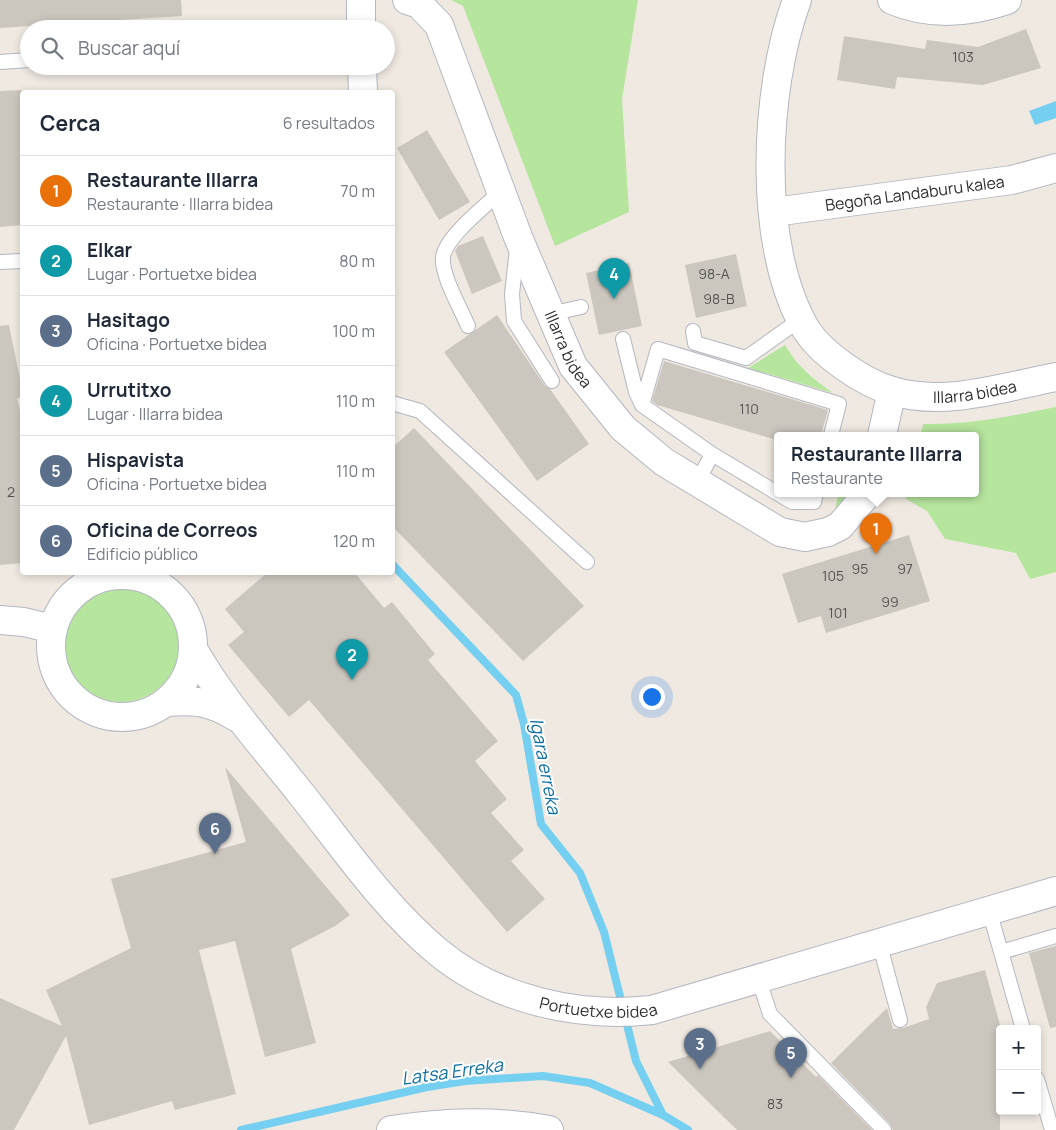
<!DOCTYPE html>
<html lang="es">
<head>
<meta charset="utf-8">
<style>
  :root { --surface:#fff; --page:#f2f2f3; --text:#1f2937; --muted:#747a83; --line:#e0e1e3; --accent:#ea580c }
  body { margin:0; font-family:Manrope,sans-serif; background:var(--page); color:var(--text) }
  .controls { position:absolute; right:15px; bottom:15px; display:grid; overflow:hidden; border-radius:5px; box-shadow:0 2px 8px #0003 }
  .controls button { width:45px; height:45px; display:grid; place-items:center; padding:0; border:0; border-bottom:1px solid var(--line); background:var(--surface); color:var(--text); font:25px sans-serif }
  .you { position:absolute; left:651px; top:696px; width:18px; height:18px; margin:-12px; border:4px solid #fff; border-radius:50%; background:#1a73e8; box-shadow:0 0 0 8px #1a73e833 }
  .badge { display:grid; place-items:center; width:32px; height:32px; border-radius:50%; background:var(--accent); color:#fff; font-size:16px; font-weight:700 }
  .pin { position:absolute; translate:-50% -41px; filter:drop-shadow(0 1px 2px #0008) }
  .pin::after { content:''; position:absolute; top:26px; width:18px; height:15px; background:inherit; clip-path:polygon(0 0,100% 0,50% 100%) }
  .popup { position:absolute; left:774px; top:432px; width:205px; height:65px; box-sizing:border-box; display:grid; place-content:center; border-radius:5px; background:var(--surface); filter:drop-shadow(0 1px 4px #0005); font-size:16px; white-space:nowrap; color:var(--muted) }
  .popup b { font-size:19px; color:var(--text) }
  .popup::after { content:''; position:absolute; left:50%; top:100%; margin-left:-10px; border:10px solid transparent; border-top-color:var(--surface) }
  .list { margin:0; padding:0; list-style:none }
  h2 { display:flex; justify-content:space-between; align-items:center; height:65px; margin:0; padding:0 20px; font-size:21px }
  h2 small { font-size:16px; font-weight:400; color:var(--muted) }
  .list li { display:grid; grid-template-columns:32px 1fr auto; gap:15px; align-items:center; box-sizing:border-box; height:70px; padding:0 20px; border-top:1px solid var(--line) }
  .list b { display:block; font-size:19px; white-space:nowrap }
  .list p { margin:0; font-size:16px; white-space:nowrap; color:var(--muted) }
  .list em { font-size:16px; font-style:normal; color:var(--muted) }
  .icon { flex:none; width:28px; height:28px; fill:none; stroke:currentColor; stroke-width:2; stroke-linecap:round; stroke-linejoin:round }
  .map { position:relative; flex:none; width:1056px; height:1130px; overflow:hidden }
  .search { position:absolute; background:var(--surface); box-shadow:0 2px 8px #0003; left:20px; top:20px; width:375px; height:55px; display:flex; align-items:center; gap:12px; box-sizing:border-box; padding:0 18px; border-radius:28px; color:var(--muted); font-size:19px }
  .panel { position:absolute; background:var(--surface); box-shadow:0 2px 8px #0003; left:20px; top:90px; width:375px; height:485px; border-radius:5px }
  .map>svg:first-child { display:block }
</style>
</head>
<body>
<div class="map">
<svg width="1056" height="1130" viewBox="0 0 1056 1130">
  <rect width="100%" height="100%" fill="#efe9e1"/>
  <path fill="#b6e59e" d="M 451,0 L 638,0 L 622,99 L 629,212 L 555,246 L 463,6 Z
    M 785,345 C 797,366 813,379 833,393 L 748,368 Z
    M 1056,407 L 1056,572 L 1030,579 L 1016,553 L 945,539 L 927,511 L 906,499 L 907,493 L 975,493 L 975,435 L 921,435 L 923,424 C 968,425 1012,416 1056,407 Z
    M 839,493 L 855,493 L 839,511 L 835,508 Z
    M63 644a58 58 0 1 1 116 0a58 58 0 1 1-116 0Z"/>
  <path fill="#75cff0" d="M 1056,101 L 1056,118 L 1035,125 L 1029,111 Z"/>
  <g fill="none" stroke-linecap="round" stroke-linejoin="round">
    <path stroke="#75cff0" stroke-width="8" d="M 392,564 L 516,695 L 524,724 L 541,824 L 580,873 L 604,932 L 636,1061 L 663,1115
      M 241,1130 L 427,1087 L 465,1081 L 543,1076 L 590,1083 L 663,1115 L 688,1130"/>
  </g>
  <path fill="#cbc7bf" d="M 0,0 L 181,0 L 182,16 L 0,28 Z
    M 1026,29 L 1041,68 L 983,85 L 897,77 L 895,89 L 837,80 L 844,36 L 925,49 L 927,40 L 978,47 Z
    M 22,90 L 22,225 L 0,227 L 0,91 Z
    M 427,130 L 470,202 L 439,220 L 397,148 Z
    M 483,236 L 502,281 L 472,294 L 455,251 L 458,246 Z
    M 736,254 L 747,306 L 696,318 L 685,265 Z
    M 629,263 L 642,326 L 599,335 L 586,273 Z
    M 497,315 L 545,386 L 550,389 L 589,444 L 537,481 L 444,352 Z
    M 9,325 L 22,389 L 22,398 L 17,398 L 22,420 L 22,563 L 0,565 L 0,326 Z
    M 664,361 L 828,410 L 821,435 L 777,435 L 777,440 L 657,405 L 652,401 Z
    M 414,428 L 584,606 L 523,661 L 392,526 L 392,448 Z
    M 909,535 L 930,601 L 826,633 L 821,616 L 798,623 L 782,574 Z
    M 268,572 L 354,572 L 384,608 L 392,602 L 435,654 L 428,660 L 498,741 L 475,761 L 507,799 L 491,813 L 524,850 L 511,861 L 545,899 L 507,932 L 309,700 L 289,717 L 228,645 L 244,632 L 225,609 Z
    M 225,767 L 350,915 L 335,926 L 291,949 L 316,1043 L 265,1057 L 235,941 L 199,950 L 236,1094 L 175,1110 L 172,1101 L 89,1125 L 66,1036 L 14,1130 L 0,1130 L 0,998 L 62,1026 L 46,990 L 131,948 L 111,879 L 246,842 Z
    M 1056,946 L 1056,1027 L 1050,1028 L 1029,953 Z
    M 985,970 L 1000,1025 L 1000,1130 L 893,1130 L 890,1124 L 831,1063 L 887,1008 L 893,1029 L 903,1028 L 929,1019 L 926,1007 L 937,983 Z
    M 770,1031 L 816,1077 L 818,1075 L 872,1130 L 737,1130 L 668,1062 Z"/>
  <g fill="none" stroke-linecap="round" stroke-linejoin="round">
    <g stroke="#b4b7c1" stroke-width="16">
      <path id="lane" d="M 0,62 L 29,60
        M 517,249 L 512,294 L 514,321 L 552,381
        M 0,262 L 22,261
        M 550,314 L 581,307
        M 468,326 C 461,309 441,275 443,257 C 446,236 486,206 501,191
        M 693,331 L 695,343 L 746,358 L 801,319
        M 623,339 L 636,392 L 642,405
        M 392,403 L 420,411 L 587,562
        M 697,483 L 712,454
        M 816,493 L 814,502 L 792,502 L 712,454 L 642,405 L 658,349 L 839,404 L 831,435
        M 989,910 L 1023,1029
        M 879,942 L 900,1020
        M 1001,952 L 1056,936
        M 758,977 L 770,1014 L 884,1130
        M 1037,1079 L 1052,1130"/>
    </g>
    <g stroke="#b4b7c1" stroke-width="30">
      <g id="street">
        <path d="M 361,0 L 361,29"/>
        <path id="s1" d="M 407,0 L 419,4 L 439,25 L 518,237 L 573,366 L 623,428 L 664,462 L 780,532 L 805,537 L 828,532 L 840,526 L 868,493"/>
        <path id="s2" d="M 797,0 C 764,89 756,247 807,331 C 823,355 864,383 892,391 C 945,407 1004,387 1056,377"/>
        <path d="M 892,0 C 930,16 969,13 1007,0"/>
        <path d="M 362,66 L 363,92"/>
        <path id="s3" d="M 774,212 L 1012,180 L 1056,168"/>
        <path d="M 882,435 L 892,391"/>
        <circle cx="122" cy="646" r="71"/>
        <path d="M 0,620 L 24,622 L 53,629"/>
        <path id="s4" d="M 193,649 C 223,702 264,747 302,795 C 344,848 385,908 438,952 C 496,1000 579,1018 652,1010 L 1056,891"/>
        <path d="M 166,702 C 196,700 210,701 236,717"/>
        <path d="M 391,1130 C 445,1122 495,1120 549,1130"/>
      </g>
    </g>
    <use href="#lane" stroke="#fff" stroke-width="14"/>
    <use href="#street" stroke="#fff" stroke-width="28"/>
  </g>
  <g text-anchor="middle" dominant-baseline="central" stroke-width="4" stroke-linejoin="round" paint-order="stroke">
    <g font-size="14" fill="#555452">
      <text x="963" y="56">103</text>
      <text x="714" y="273">98-A</text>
      <text x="719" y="298">98-B</text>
      <text x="749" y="408">110</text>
      <text x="11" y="491">2</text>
      <text x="860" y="568">95</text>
      <text x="905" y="568">97</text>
      <text x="833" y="575">105</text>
      <text x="890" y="601">99</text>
      <text x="838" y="612">101</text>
      <text x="775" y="1103">83</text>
    </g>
    <g font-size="16" fill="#2e2e2e" stroke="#fff">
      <text stroke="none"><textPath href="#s3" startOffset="142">Begoña Landaburu kalea</textPath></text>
      <text stroke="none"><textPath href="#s1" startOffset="391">Illarra bidea</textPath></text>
      <text stroke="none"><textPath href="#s2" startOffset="529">Illarra bidea</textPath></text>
      <text stroke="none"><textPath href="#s4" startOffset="564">Portuetxe bidea</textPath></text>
    </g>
    <g font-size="18" font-style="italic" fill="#0d6fa3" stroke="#fff">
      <text transform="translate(546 766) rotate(79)">Igara erreka</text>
      <text transform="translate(452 1071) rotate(-8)">Latsa Erreka</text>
    </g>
  </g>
</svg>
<div class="controls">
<button>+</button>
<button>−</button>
</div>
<div class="you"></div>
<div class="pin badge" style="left:876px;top:554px;background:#e8710a">1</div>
<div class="popup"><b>Restaurante Illarra</b>Restaurante</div>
<div class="pin badge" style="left:352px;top:680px;background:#0f9aa8">2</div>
<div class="pin badge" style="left:700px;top:1069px;background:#5c6f8a">3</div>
<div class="pin badge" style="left:614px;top:299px;background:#0f9aa8">4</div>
<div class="pin badge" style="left:791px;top:1078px;background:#5c6f8a">5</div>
<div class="pin badge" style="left:215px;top:854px;background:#5c6f8a">6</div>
<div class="search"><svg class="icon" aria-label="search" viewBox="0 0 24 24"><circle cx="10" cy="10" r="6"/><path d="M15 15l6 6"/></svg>Buscar aquí</div>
<section class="panel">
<h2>Cerca<small>6 resultados</small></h2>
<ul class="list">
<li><span class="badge" style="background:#e8710a">1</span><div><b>Restaurante Illarra</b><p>Restaurante · Illarra bidea</p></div><em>70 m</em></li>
<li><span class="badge" style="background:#0f9aa8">2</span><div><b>Elkar</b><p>Lugar · Portuetxe bidea</p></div><em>80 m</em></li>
<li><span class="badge" style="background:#5c6f8a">3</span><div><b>Hasitago</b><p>Oficina · Portuetxe bidea</p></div><em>100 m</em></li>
<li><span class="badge" style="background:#0f9aa8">4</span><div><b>Urrutitxo</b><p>Lugar · Illarra bidea</p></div><em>110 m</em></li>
<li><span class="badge" style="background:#5c6f8a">5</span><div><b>Hispavista</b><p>Oficina · Portuetxe bidea</p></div><em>110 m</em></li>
<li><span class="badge" style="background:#5c6f8a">6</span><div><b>Oficina de Correos</b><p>Edificio público</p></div><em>120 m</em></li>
</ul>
</section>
</div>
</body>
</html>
